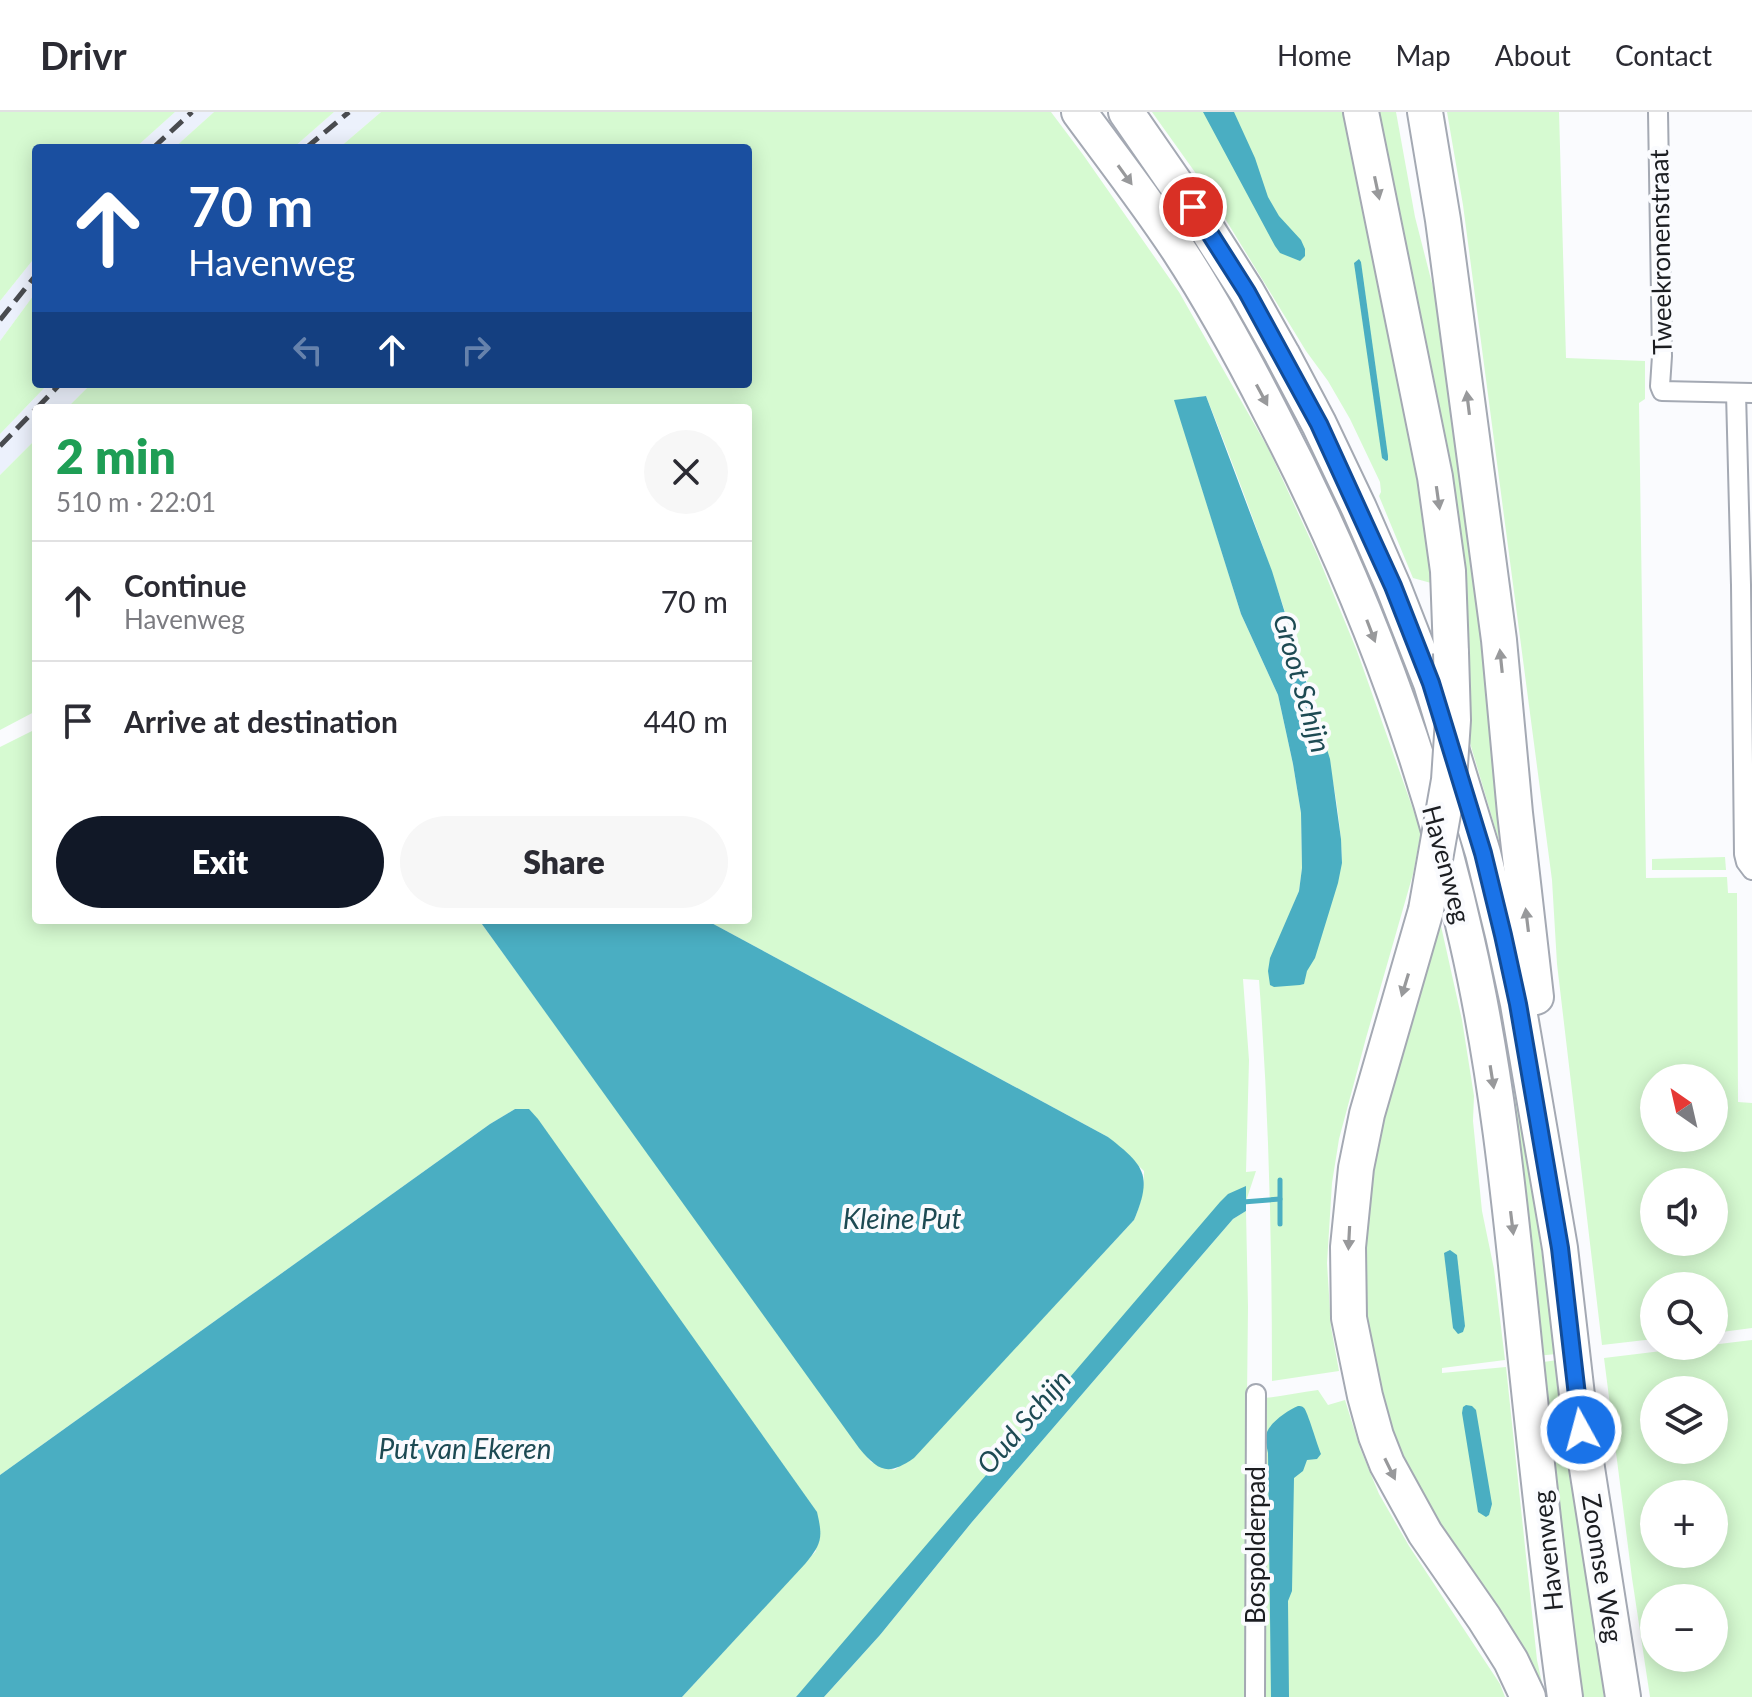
<!DOCTYPE html>
<meta charset="utf-8">
<style>
body{margin:0;font-family:Lato,sans-serif;background:#f7f7f7;color:#2b2b33;height:100vh;display:flex;flex-direction:column;font-size:30px;white-space:nowrap}
*{box-sizing:border-box;margin:0}
p{font-size:26px;color:#7c7c81}
.icon{flex:none;width:44px;height:44px;fill:none;stroke:currentColor;stroke-width:2;stroke-linecap:round;stroke-linejoin:round}
.map{position:relative;flex:1;overflow:hidden}
.side{position:absolute;left:32px;top:292px;width:720px;height:520px;display:flex;flex-direction:column;background:#fff;border-radius:8px;box-shadow:0 4px 20px #0003}
.side>*{flex:none}
.top-card{position:absolute;left:32px;top:32px;width:720px;height:244px;border-radius:8px;box-shadow:0 4px 20px #0003;background:#1a4fa0;color:#fff;overflow:hidden}
.needle{width:52px;rotate:326deg}
.fabs{position:absolute;left:1640px;top:952px;display:grid;gap:16px}
.fabs a{display:grid;place-items:center;width:88px;height:88px;border-radius:50%;background:#fff;box-shadow:0 4px 20px #0003;font-size:40px}
.pin{position:absolute;display:grid;place-items:center;width:68px;height:68px;color:#fff;margin:-34px;border:4px solid #fff;border-radius:50%;box-shadow:0 2px 8px #0007}
.me{position:absolute;width:88px;margin:-44px;rotate:353deg;stroke-linejoin:round;filter:drop-shadow(0 0 6px #0008)}
.turn{display:flex;align-items:center;gap:28px;height:168px;padding:0 24px;font-size:36px}
.turn .icon{width:104px;height:104px;stroke-width:2.5}
.turn b{display:block;font-size:56px;line-height:68px}
.lanes{display:flex;align-items:center;height:76px;padding:0 24px;background:#0003;justify-content:center;gap:40px;direction:ltr}
.lanes .off{opacity:.35}
.round{display:grid;place-items:center;flex:none;width:84px;height:84px;border-radius:42px;background:#f7f7f7}
.overview{display:flex;align-items:center;justify-content:space-between;height:136px;padding:0 24px}
h1{font-size:48px;font-weight:800;line-height:60px;color:#1e9e55}
.primary-button{display:flex;gap:16px;margin-top:auto;padding:16px 24px}
.primary-button a{flex:1;height:92px;border-radius:48px;background:#111827;color:#fff;font-size:32px;font-weight:800;line-height:92px;text-align:center}
.primary-button a+a{background:#f7f7f7;color:#2b2b33}
ul{padding:0;list-style:none}
li{display:flex;align-items:center;gap:24px;height:120px;padding:0 24px;border-top:2px solid #e1e1e2}
li div{flex:1}
li b{display:block;font-size:30px}
li em{font-style:normal}
header{display:flex;align-items:center;gap:48px;box-sizing:border-box;height:112px;padding:0 40px;background:#fff;border-bottom:2px solid #e1e1e2}
header strong{font-size:38px}
nav{display:flex;gap:44px;margin-inline-start:auto;font-size:28px}
.map>svg:first-child{display:block}
.built{fill:#ecf1fc}
.green{fill:#d6fad1;fill-rule:evenodd}
.water{fill:#4aaec2}
.lines{fill:none;stroke-linecap:round;stroke-linejoin:round}
.stream{stroke:#4aaec2;stroke-width:5}
.minor-casing{stroke:#a4a9b3;stroke-width:22}
.motorway-casing{stroke:#a4a9b3;stroke-width:38}
.minor{stroke:#fff;stroke-width:18}
.motorway{stroke:#fff;stroke-width:34}
.rail{stroke:#494b4f;stroke-width:5;stroke-dasharray:16 8;stroke-linecap:butt}
.motorway-bridge-casing{stroke:#a4a9b3;stroke-width:38;stroke-linecap:butt}
.motorway-bridge{stroke:#fff;stroke-width:34}
.oneway{fill:#98999b}
.route-casing{stroke:#114b97;stroke-width:20}
.route{stroke:#1a73e8;stroke-width:14}
.labels{text-anchor:middle;dominant-baseline:central;stroke-width:8;stroke-linejoin:round;paint-order:stroke}
.street-label{font-size:26px;fill:#1b1d21;stroke:#fafbfe}
.water-label{font-size:28px;font-style:italic;fill:#1d4a53;stroke:#fafbfe}
</style>
<header>
<strong>Drivr</strong>
<nav><a>Home</a><a>Map</a><a>About</a><a>Contact</a></nav>
</header>
<div class="map">
<svg width="1752" height="1585" viewBox="0 0 1752 1585">
<rect width="100%" height="100%" fill="#fafbfe"/>
<g class="built">
<path d="M175,0h39l-40,36h-39z"/>
<path d="M334,0h47l-42,36h-46z"/>
<path d="M36,144v36l-36,49v-40z"/>
<path d="M48,272h43l-24,24h-31v31l-36,36v-41z"/>
</g>
<g class="green">
<path d="M0,0h175l-40,36h-99v108l-36,45z"/>
<path d="M214,0h120l-41,36h-119z"/>
<path d="M381,0h670l33,44 95,136 89,156 49,106 40,97 64,181 -8,42 -47,164 -27,101 -7,44 -5,80 4,64 8,44 -67,10c0,-134 -3,-268 -13,-401l-16,-1 6,81 -3,112 10,-1 -10,30 -450,496h-114l134,-146 -301,-442 -25,15 -490,351v-728l36,-18v191h443l392,542 23,8 20,-13 220,-237c7,-16 10,-31 10,-49l-36,-34 -402,-217h42v-512h-681l24,-24h657v-236h-409zM1206,284c33,82 63,164 89,247 23,74 45,142 47,220l-51,48 8,-20 3,-23 -1,-55 -8,-49 -15,-69 -37,-81 -66,-213z"/>
<path d="M1152,0h193l67,328 10,57 9,86 -18,-5 -34,-82 2,-4 -1,-10 -30,-63 -22,-38 -22,-30 -99,-162z"/>
<path d="M1372,0h24l19,105 41,160 51,491 -42,-142z"/>
<path d="M1447,0h112l7,246 79,3v38l-6,4 7,475 81,-1 1,16h9l1,209 14,1v225l-38,5v-47h-60v53l-52,6 -45,-381 -5,-84 -89,-675zM1654,966h60v60h-60zM1654,1070h60v60h-60z"/>
<path d="M36,180v92h12l-48,50v-93z"/>
<path d="M36,327v272l-36,19v-255z"/>
<path d="M1456,696l30,116 37,198 33,232 -19,2 -84,-522z"/>
<path d="M1725,745l1,13h-74v-11z"/>
<path d="M1437,796l25,112 12,76 -1,25 9,90 12,58 11,91 -63,8v5l64,-6 31,293 8,37h-11l-75,-131 -73,-136 -16,-66 -15,-131 35,-160z"/>
<path d="M1246,1099l2,96 -1,91c22,2 47,-5 71,-8l10,15 17,-5 15,48 19,46 30,52 91,138 5,13h-681l56,-62 92,-113 261,-303z"/>
<path d="M1752,1228v357h-102l-18,-119 -28,-220zM1654,1278h60v60h-60zM1654,1382h60v60h-60zM1654,1486h60v60h-60z"/>
<path d="M1557,1248l47,337h-28l-39,-334z"/>
</g>
<g class="water">
<path d="M1203,0h31l21,46 13,39 11,19 22,24 4,9v7l-5,5 -20,-8 -5,-7z"/>
<path d="M1359,147l2,3 27,194v4l-2,1 -4,-3 -28,-195z"/>
<path d="M1206,284l66,175 58,188 11,80 1,24 -4,20 -23,75 -8,13 -3,13 -4,1 -26,2 -4,-2 -2,-14 2,-13 29,-67 3,-23 -1,-55 -8,-49 -15,-69 -37,-81 -67,-214z"/>
<path d="M479,808h227l402,217c36,28 45,38 26,83l-220,238c-26,18 -35,14 -55,-10z"/>
<path d="M515,997h14l9,10 279,393c6,26 5,31 -12,52l-123,133h-682v-222l490,-351z"/>
<path d="M1246,1074v25l-13,8 -261,303 -92,113 -56,62h-28l424,-495 8,-8z"/>
<path d="M1450,1138l7,5 8,71 -2,6 -5,2 -5,-6 -9,-75z"/>
<path d="M1466,1293l6,1 4,4 1,6 15,88 -3,11 -3,2 -8,-5 -16,-99 1,-6z"/>
<path d="M1298,1294c2,0 4,0 6,2 3,2 14,39 17,46l-4,5 -10,1 -4,11 -9,7 -2,113 -4,10 1,96h-18l-3,-244c-1,-6 -4,-15 -1,-21 4,-10 21,-22 31,-26z"/>
</g>
<g class="lines">
<g class="stream">
<path d="M1243,1090l37,-3"/>
<path d="M1280,1112v-44"/>
</g>
<defs>
<g id="minor">
<path d="M1658,0l4,244 -2,30 2,5 90,2"/>
<path d="M1736,281l5,192 3,269 2,8 6,8"/>
<path d="M1255,1585l1,-303"/>
</g>
<g id="motorway">
<path d="M1079,0c33,45 68,90 99,137 34,52 64,107 92,162 88,168 156,346 197,530 31,135 44,274 58,411 12,115 24,230 40,345"/>
<path d="M1126,0l81,117 40,63 35,62 37,70 40,84 34,78 38,97 52,170 20,82 15,69 42,244 21,182 42,267"/>
<path d="M1361,0l74,365 13,94 3,82"/>
<path d="M1425,0l18,108 56,420 16,173 21,184"/>
<path d="M1426,798l-59,204 -11,54 -8,79 1,71 16,78 11,40 11,28 38,69 59,85 27,43 17,36"/>
</g>
</defs>
<use href="#minor" class="minor-casing"/>
<use href="#motorway" class="motorway-casing"/>
<use href="#minor" class="minor"/>
<use href="#motorway" class="motorway"/>
<g class="rail">
<path d="M153,36l39,-36"/>
<path d="M306,36l43,-36"/>
<path d="M0,208l36,-45"/>
<path d="M37,296l23,-24"/>
<path d="M0,334l36,-37"/>
</g>
<defs>
<path id="motorway-bridge" d="M1426,798l23,-130 4,-60 -2,-67"/>
</defs>
<use href="#motorway-bridge" class="motorway-bridge-casing"/>
<use href="#motorway-bridge" class="motorway-bridge"/>
</g>
<defs><path id="oneway-solid" d="M-6-.8H1V-3.2L6.5 0L1 3.2V.8H-6Z" transform="scale(2)"/></defs>
<g class="oneway">
<use href="#oneway-solid" transform="translate(1125 63) rotate(54)"/>
<use href="#oneway-solid" transform="translate(1377 76) rotate(78)"/>
<use href="#oneway-solid" transform="translate(1262 283) rotate(62)"/>
<use href="#oneway-solid" transform="translate(1468 291) rotate(-97)"/>
<use href="#oneway-solid" transform="translate(1438 386) rotate(82)"/>
<use href="#oneway-solid" transform="translate(1371 519) rotate(69)"/>
<use href="#oneway-solid" transform="translate(1501 549) rotate(-96)"/>
<use href="#oneway-solid" transform="translate(1527 808) rotate(-97)"/>
<use href="#oneway-solid" transform="translate(1405 873) rotate(107)"/>
<use href="#oneway-solid" transform="translate(1492 965) rotate(81)"/>
<use href="#oneway-solid" transform="translate(1512 1111) rotate(83)"/>
<use href="#oneway-solid" transform="translate(1349 1126) rotate(93)"/>
<use href="#oneway-solid" transform="translate(1390 1357) rotate(64)"/>
</g>
<g class="lines">
<defs>
<path id="route" d="M1193,95l54,85 72,132 74,162 38,97 52,170 20,82 15,69 42,244 21,182"/>
</defs>
<use href="#route" class="route-casing"/>
<use href="#route" class="route"/>
</g>
<g class="labels">
<g class="street-label">
<text transform="translate(1660 140) rotate(-91)">Tweekronenstraat</text>
<text transform="translate(1447 752) rotate(75)">Havenweg</text>
<text transform="translate(1255 1433) rotate(-90)">Bospolderpad</text>
<text transform="translate(1547 1439) rotate(-96)">Havenweg</text>
<text transform="translate(1603 1456) rotate(81)">Zoomse Weg</text>
</g>
<g class="water-label">
<text transform="translate(1303 571) rotate(74)">Groot Schijn</text>
<text x="902" y="1106">Kleine Put</text>
<text transform="translate(1023 1309) rotate(-49)">Oud Schijn</text>
<text x="465" y="1336">Put van Ekeren</text>
</g>
</g>
</svg>
<div class="fabs">
<a><svg class="needle" viewBox="-14 -14 28 28"><path d="M0-13l5 13h-10z" fill="#e53935"/><path d="M0 13l5-13h-10z" fill="#7c7c81"/></svg></a>
<a><svg class="icon" aria-label="sound" viewBox="0 0 24 24"><path d="M4 9h4l5-4v14l-5-4H4zM17 9q2 3 0 6"/></svg></a>
<a><svg class="icon" aria-label="search" viewBox="0 0 24 24"><circle cx="10" cy="10" r="6"/><path d="M15 15l6 6"/></svg></a>
<a><svg class="icon" aria-label="layers" viewBox="0 0 24 24"><path d="M12 4l9 5-9 5-9-5zM3 14l9 5 9-5"/></svg></a>
<a>+</a>
<a>−</a>
</div>
<div class="pin" style="left:1193px;top:95px;background:#d93025"><svg class="icon" aria-label="arrive" viewBox="0 0 24 24"><path d="M6 21V4h12l-3 4 3 4H6"/></svg></div>
<svg class="me" style="left:1581px;top:1318px" viewBox="-20 -20 40 40"><circle r="17" fill="#1a73e8" stroke="#fff" stroke-width="3"/><path d="M0-11L8 9 0 5-8 9z" fill="#fff"/></svg>
<div class="top-card">
<div class="turn"><svg class="icon" aria-label="ahead" viewBox="0 0 24 24"><path d="M12 20V5M6 11l6-6 6 6"/></svg><div><b>70 m</b>Havenweg</div></div>
<div class="lanes"><svg class="icon off" aria-label="left" viewBox="0 0 24 24"><path d="M17 20v-9H6M10 6l-5 5 5 5"/></svg><svg class="icon" aria-label="ahead" viewBox="0 0 24 24"><path d="M12 20V5M6 11l6-6 6 6"/></svg><svg class="icon off" aria-label="right" viewBox="0 0 24 24"><path d="M7 20v-9h11M14 6l5 5-5 5"/></svg></div>
</div>
<section class="side">
<div class="overview"><div><h1>2 min</h1><p>510 m · 22:01</p></div><a class="round"><svg class="icon" aria-label="close" viewBox="0 0 24 24"><path d="M6 6l12 12M18 6L6 18"/></svg></a></div>
<ul>
<li><svg class="icon" aria-label="ahead" viewBox="0 0 24 24"><path d="M12 20V5M6 11l6-6 6 6"/></svg><div><b>Continue</b><p>Havenweg</p></div><em>70 m</em></li>
<li><svg class="icon" aria-label="arrive" viewBox="0 0 24 24"><path d="M6 21V4h12l-3 4 3 4H6"/></svg><div><b>Arrive at destination</b></div><em>440 m</em></li>
</ul>
<div class="primary-button"><a>Exit</a><a>Share</a></div>
</section>
</div>
